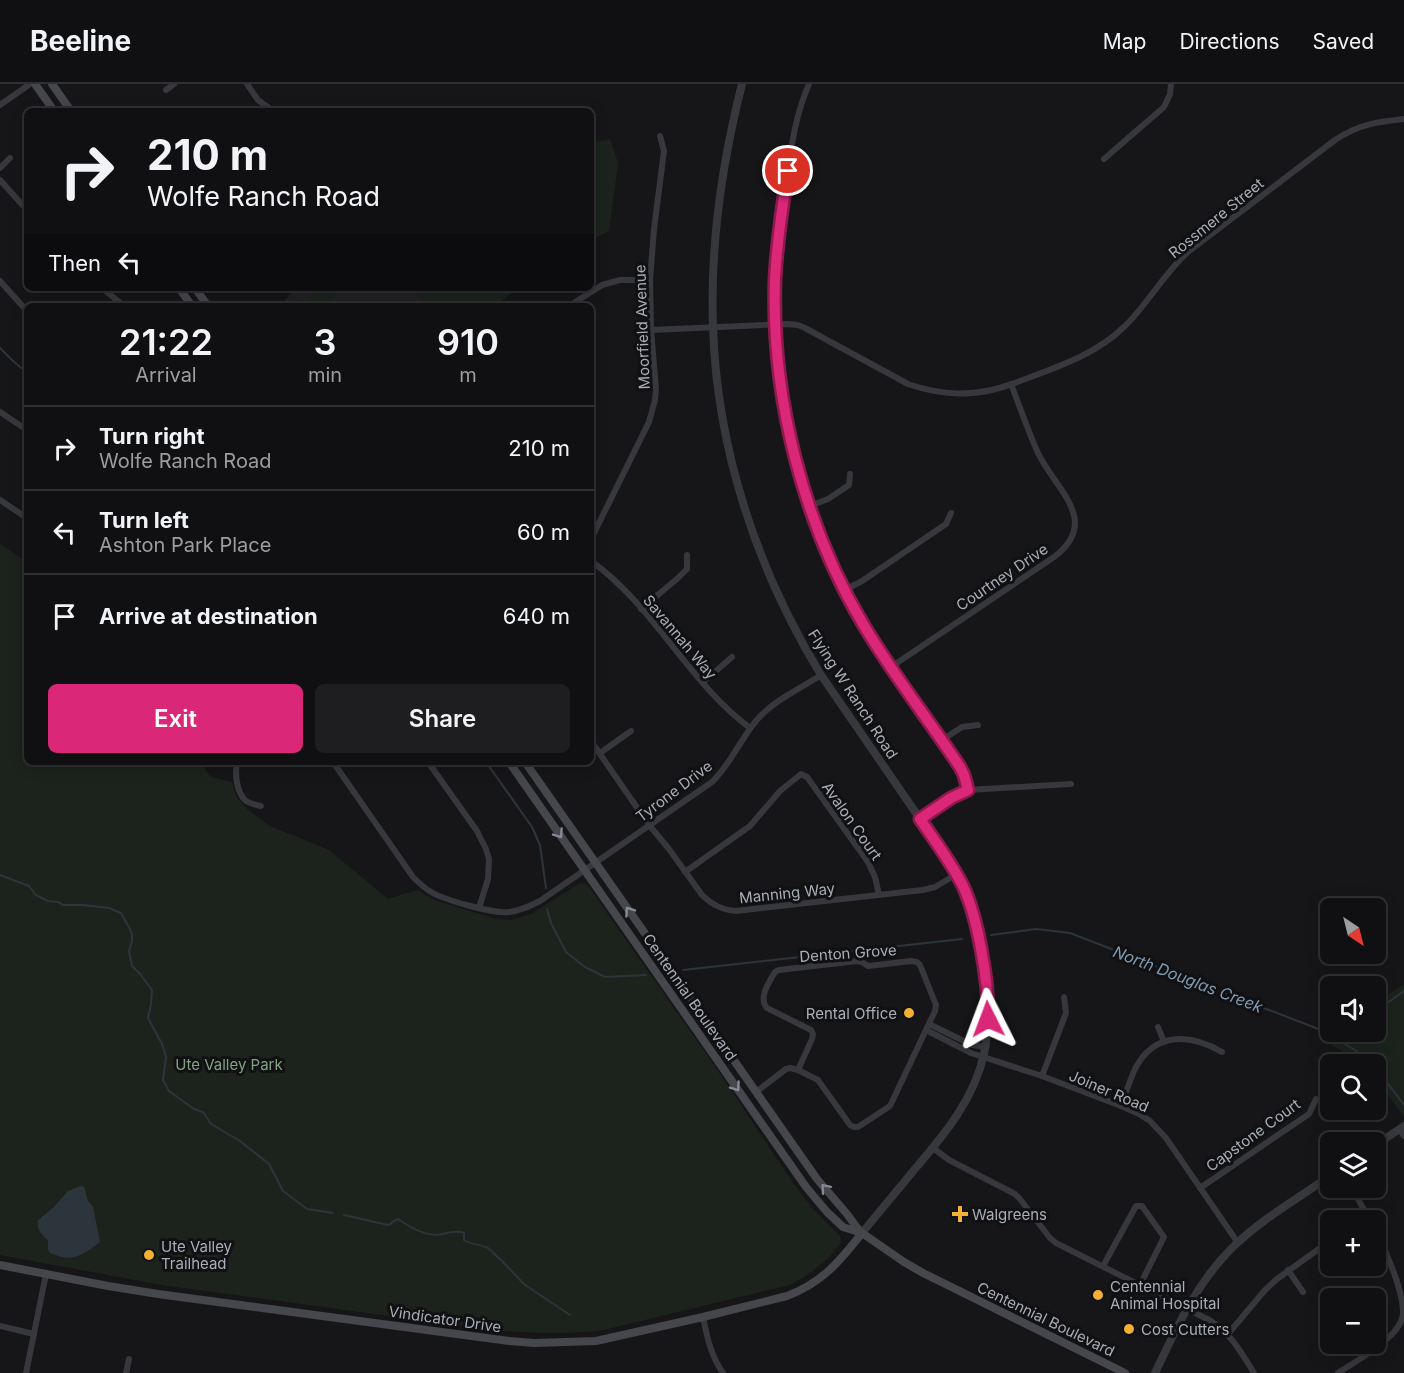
<!DOCTYPE html>
<meta charset="utf-8">
<style>
body{margin:0;font-family:Inter,sans-serif;background:#1e1e20;color:#f1f3f6;height:100vh;display:flex;flex-direction:column;font-size:22px;white-space:nowrap}
*{box-sizing:border-box;margin:0}
p{font-size:20px;color:#9c9d9f}
.icon{flex:none;width:33px;height:33px;fill:none;stroke:currentColor;stroke-width:2;stroke-linecap:round;stroke-linejoin:round}
.map{position:relative;flex:1;overflow:hidden}
.panel{position:absolute;left:24px;top:219px;width:570px;height:462px;display:flex;flex-direction:column;background:#101012;border-radius:9px;box-shadow:0 3px 15px #0003,0 0 0 2px #303032}
.panel>*{flex:none}
.banner{position:absolute;left:24px;top:24px;width:570px;height:183px;border-radius:9px;box-shadow:0 3px 15px #0003,0 0 0 2px #303032;background:#101012;color:#f1f3f6;overflow:hidden}
.needle{width:39px;rotate:145deg}
.buttons{position:absolute;left:1320px;top:814px;display:grid;gap:12px}
.buttons a{display:grid;place-items:center;width:66px;height:66px;border-radius:9px;background:#101012;box-shadow:0 3px 15px #0003,0 0 0 2px #303032;font-size:30px}
.pin{position:absolute;display:grid;place-items:center;width:51px;height:51px;color:#fff;margin:-26px;border:3px solid #fff;border-radius:50%;box-shadow:0 2px 6px #0007}
.me{position:absolute;width:66px;margin:-33px;rotate:357deg;stroke-linejoin:round;filter:drop-shadow(0 0 4px #0008)}
.turn{display:flex;align-items:center;gap:21px;height:126px;padding:0 24px;font-size:27px}
.turn .icon{width:78px;height:78px;stroke-width:2.5}
.turn b{display:block;font-size:42px;line-height:51px}
.then{display:flex;align-items:center;height:57px;padding:0 24px;background:#0003;gap:12px;font-size:22px}
.eta{display:flex;justify-content:space-evenly;align-items:center;height:102px;text-align:center}
.eta b{font-size:36px;font-weight:600;line-height:42px}
.cta{display:flex;gap:12px;margin-top:auto;padding:12px 24px}
.cta a{flex:1;height:69px;border-radius:9px;background:#db2777;color:#fff;font-size:24px;font-weight:600;line-height:69px;text-align:center}
.cta a+a{background:#1e1e20;color:#f1f3f6}
ul{padding:0;list-style:none}
li{display:flex;align-items:center;gap:18px;height:84px;padding:0 24px;border-top:2px solid #303032}
li div{flex:1}
li b{display:block;font-size:22px}
li em{font-style:normal}
header{display:flex;align-items:center;gap:36px;box-sizing:border-box;height:84px;padding:0 30px;background:#101012;border-bottom:2px solid #303032}
header strong{font-size:28px}
nav{display:flex;gap:33px;margin-inline-start:auto;font-size:21px}
.map>svg:first-child{display:block}
.built{fill:#222225}
.green{fill:#1c231d}
.water{fill:#2c353c}
.lines{fill:none;stroke-linecap:round;stroke-linejoin:round}
.stream{stroke:#2c353c;stroke-width:2}
.minor{stroke:#37383d;stroke-width:6}
.tertiary{stroke:#37383d;stroke-width:8}
.secondary{stroke:#45474d;stroke-width:8}
.oneway{stroke:#858993}
.route-casing{stroke:#8e194d;stroke-width:15}
.route{stroke:#db2777;stroke-width:10}
.poi-dot{fill:#f2b134;stroke:#111113;stroke-width:2}
.labels{text-anchor:middle;dominant-baseline:central;stroke-width:6;stroke-linejoin:round;paint-order:stroke}
.street-label{font-size:15px;fill:#a8adb8;stroke:#111113}
.poi-label{font-size:15px;fill:#a8adb8;stroke:#111113;text-anchor:start}
.park-label{font-size:15px;fill:#7fa381;stroke:#111113}
.water-label{font-size:16px;font-style:italic;fill:#7f9bb3;stroke:#111113}
</style>
<header>
<strong>Beeline</strong>
<nav><a>Map</a><a>Directions</a><a>Saved</a></nav>
</header>
<div class="map">
<svg width="1404" height="1289" viewBox="0 0 1404 1289">
<rect width="100%" height="100%" fill="#161618"/>
<path class="built" d="M296,204h117l13,18h-146z"/>
<g class="green">
<path d="M610,55l8,24 -9,68 -18,9v-97z"/>
<path d="M317,204h22l-7,11 2,1 -4,6h-26z"/>
<path d="M413,204h106l-25,18h-68z"/>
<path d="M0,460l27,18v200h173l11,15 21,5 4,14 11,13 23,17 59,24 59,49 29,-9 17,10 59,18 18,2 20,-6 49,-31 5,1 4,3 134,191 66,99 23,31 28,28 1,7c-14,19 -31,32 -52,42l-185,45c-38,5 -74,3 -112,0l-330,-45 -162,-30z"/>
<path d="M1404,900v133l-28,-38v-14h-14l-10,-8 -22,-13 -5,-7 8,-5h43v-29z"/>
</g>
<path class="water" d="M80,1102l4,1 4,14 5,6 7,35c-20,14 -26,21 -50,11l-2,-4v-8c-6,-7 -12,-11 -10,-21l15,-12 15,-17z"/>
<g class="lines">
<g class="stream">
<path d="M0,264l12,12 15,13"/>
<path d="M486,678l46,65 8,18 6,43"/>
<path d="M0,791l29,11 7,9 12,6 10,1 5,3h20l26,3 12,5 9,16 2,6v6l-3,10 3,15 8,8 12,16 -1,14 -3,14 14,26 4,13 -3,23 6,11 25,18 9,3 8,12 29,17 29,23 14,27 24,18 26,4"/>
<path d="M547,825l4,14 15,29 19,15 20,10 41,-2"/>
<path d="M991,851l45,-6 34,4 251,97 34,20 18,15"/>
<path d="M683,886l279,-31"/>
<path d="M1376,927l28,-20"/>
<path d="M1376,984l28,37"/>
<path d="M344,1131l44,10 3,-1 1,-2 6,-3c11,8 23,15 37,16 10,0 18,-6 29,-2v7c8,5 16,4 24,8 6,4 8,9 14,13l23,24 45,30"/>
</g>
<g class="minor">
<path d="M247,0l11,16 15,11"/>
<path d="M809,0c-16,36 -19,76 -26,115 -24,141 6,302 80,425 30,49 65,95 97,143l4,8 4,15"/>
<path d="M166,6l8,-6"/>
<path d="M0,21l30,-21"/>
<path d="M1104,75l60,-52 6,-13 1,-10"/>
<path d="M0,84l10,-10"/>
<path d="M0,96l27,30"/>
<path d="M0,197l27,30"/>
<path d="M102,204l22,18"/>
<path d="M569,222l33,-21 18,-5h30"/>
<path d="M651,246l136,-6 11,1 7,3 103,56c20,7 41,11 63,9 20,-1 39,-8 57,-15 35,-13 69,-25 96,-51 24,-23 40,-54 65,-76l146,-111c24,-16 42,-18 69,-21"/>
<path d="M0,328l27,18"/>
<path d="M0,416l27,18"/>
<path d="M810,422l18,-7 21,-14 1,-11"/>
<path d="M591,455l58,-117 6,-22 1,-11 -5,-59 -1,-50 4,-51 10,-78 -4,-15"/>
<path d="M591,477c63,45 97,121 159,167"/>
<path d="M845,506l17,-9 84,-57 5,-11"/>
<path d="M641,525l37,-31 9,-9v-14"/>
<path d="M891,583l163,-110c48,-36 1,-68 -16,-104 -10,-22 -18,-46 -27,-69"/>
<path d="M703,598l29,-25"/>
<path d="M942,656l20,-13 16,-2"/>
<path d="M591,657l58,84 20,24 33,46c10,10 20,15 34,16l187,-21 12,-3 22,-13"/>
<path d="M600,669l31,-22"/>
<path d="M237,678c-2,12 -1,30 9,39 5,3 10,4 15,5"/>
<path d="M333,678l80,115c6,6 11,11 18,15 14,8 62,22 78,20 11,-1 21,-6 31,-11l172,-119c18,-17 28,-42 44,-61 16,-20 44,-32 65,-46"/>
<path d="M428,678l49,69 9,18 3,10 -1,20 -9,29"/>
<path d="M920,735l31,-21 17,-8 103,-6"/>
<path d="M685,788l65,-46 30,-35 21,-17 6,3 61,85 7,15 4,18"/>
<path d="M929,940l43,21 14,2"/>
<path d="M1158,943l6,15"/>
<path d="M926,946l45,23 71,23 79,30 18,8 11,7 16,17 72,105"/>
<path d="M1042,992l24,-63 -2,-16"/>
<path d="M756,1008l30,-23 4,-1 8,2 20,10 32,45 4,2h4l32,-21 45,-95 1,-6 -16,-40 -3,-3 -6,-1 -43,5 -6,-4 -5,-1 -78,9 -4,2c-6,10 -17,26 -8,36l44,22 2,4 -1,5 -14,31"/>
<path d="M1121,1022c5,-13 9,-27 15,-39 20,-36 55,-33 86,-15"/>
<path d="M1399,1045l5,7"/>
<path d="M933,1064l16,12 66,34 5,5 30,39 6,5 155,78c21,14 30,31 43,52"/>
<path d="M1200,1104l109,-74 7,-15"/>
<path d="M1352,1104l18,33"/>
<path d="M1359,1137l8,-6"/>
<path d="M1103,1182l33,-60h6l22,31 -24,48"/>
<path d="M1288,1186l15,22"/>
<path d="M703,1233c4,20 8,39 20,56"/>
<path d="M0,1242l34,8"/>
<path d="M1228,1250l37,-44 12,-11 53,-38"/>
<path d="M26,1289l20,-99"/>
<path d="M126,1289l3,-14"/>
<path d="M1338,1289c15,-10 37,-22 50,-35 7,-6 13,-14 15,-23 1,-23 -17,-64 -27,-84"/>
</g>
<g class="tertiary">
<path d="M742,0c-20,79 -32,161 -29,243 4,123 44,243 108,348l128,186c20,34 26,60 33,99 6,31 9,62 2,94 -10,46 -41,82 -70,116 -17,21 -35,42 -52,63"/>
<path d="M1376,1061l28,-19"/>
<path d="M1155,1289c21,-44 41,-89 76,-124 29,-29 66,-50 99,-73"/>
</g>
<g class="secondary">
<path d="M35,0l19,27"/>
<path d="M52,0l19,27"/>
<path d="M179,204l13,18"/>
<path d="M195,204l13,18"/>
<path d="M509,678l297,425 21,25 16,15 19,6 42,29 19,11 202,100"/>
<path d="M525,678l292,417 30,35 14,19"/>
<path d="M0,1181l108,21 50,8 351,47 25,2 62,-2 107,-24 84,-21c35,-13 53,-35 75,-63"/>
</g>
</g>
<defs><path id="oneway-chevron" d="M-2-3.5L2.5 0L-2 3.5" fill="none" stroke-width="1.6" stroke-linecap="round" stroke-linejoin="round" transform="scale(1.5)"/></defs>
<g class="oneway">
<use href="#oneway-chevron" transform="translate(559 750) rotate(55)"/>
<use href="#oneway-chevron" transform="translate(629 827) rotate(-125)"/>
<use href="#oneway-chevron" transform="translate(736 1003) rotate(55)"/>
<use href="#oneway-chevron" transform="translate(825 1104) rotate(-131)"/>
</g>
<g class="lines">
<defs>
<path id="route" d="M788,87c-6,36 -11,72 -13,108 -4,117 28,244 88,345 29,49 65,95 97,143l4,8 4,15 -17,8 -31,21c15,22 31,43 43,67 15,32 26,97 25,133"/>
</defs>
<use href="#route" class="route-casing"/>
<use href="#route" class="route"/>
</g>
<g class="poi-dot">
<circle cx="909" cy="929" r="6"/>
<path d="M957 1121h6v6h6v6h-6v6h-6v-6h-6v-6h6z"/>
<circle cx="149" cy="1171" r="6"/>
<circle cx="1098" cy="1211" r="6"/>
<circle cx="1129" cy="1245" r="6"/>
</g>
<g class="labels">
<g class="street-label">
<text transform="translate(1216 134) rotate(-39)">Rossmere Street</text>
<text transform="translate(642 243) rotate(-92)">Moorfield Avenue</text>
<text transform="translate(1002 493) rotate(-34)">Courtney Drive</text>
<text transform="translate(680 553) rotate(50)">Savannah Way</text>
<text transform="translate(853 610) rotate(57)">Flying W Ranch Road</text>
<text transform="translate(674 707) rotate(-37)">Tyrone Drive</text>
<text transform="translate(852 737) rotate(55)">Avalon Court</text>
<text transform="translate(787 809) rotate(-6)">Manning Way</text>
<text transform="translate(848 869) rotate(-4)">Denton Grove</text>
<text transform="translate(690 913) rotate(55)">Centennial Boulevard</text>
<text transform="translate(1109 1007) rotate(23)">Joiner Road</text>
<text transform="translate(1253 1051) rotate(-36)">Capstone Court</text>
<text transform="translate(445 1235) rotate(8)">Vindicator Drive</text>
<text transform="translate(1046 1235) rotate(26)">Centennial Boulevard</text>
</g>
<g class="poi-label">
<text x="897" y="929" text-anchor="end">Rental Office</text>
<text x="972" y="1130">Walgreens</text>
<text x="161" y="1162">Ute Valley<tspan x="161" dy="17">Trailhead</tspan></text>
<text x="1110" y="1202">Centennial<tspan x="1110" dy="17">Animal Hospital</tspan></text>
<text x="1141" y="1245">Cost Cutters</text>
</g>
<g class="park-label">
<text x="229" y="980">Ute Valley Park</text>
</g>
<g class="water-label">
<text transform="translate(1188 895) rotate(21)">North Douglas Creek</text>
</g>
</g>
</svg>
<div class="buttons">
<a><svg class="needle" viewBox="-14 -14 28 28"><path d="M0-13l5 13h-10z" fill="#e53935"/><path d="M0 13l5-13h-10z" fill="#9c9d9f"/></svg></a>
<a><svg class="icon" aria-label="sound" viewBox="0 0 24 24"><path d="M4 9h4l5-4v14l-5-4H4zM17 9q2 3 0 6"/></svg></a>
<a><svg class="icon" aria-label="search" viewBox="0 0 24 24"><circle cx="10" cy="10" r="6"/><path d="M15 15l6 6"/></svg></a>
<a><svg class="icon" aria-label="layers" viewBox="0 0 24 24"><path d="M12 4l9 5-9 5-9-5zM3 14l9 5 9-5"/></svg></a>
<a>+</a>
<a>−</a>
</div>
<div class="pin" style="left:788px;top:87px;background:#d93025"><svg class="icon" aria-label="arrive" viewBox="0 0 24 24"><path d="M6 21V4h12l-3 4 3 4H6"/></svg></div>
<svg class="me" style="left:988px;top:935px" viewBox="-20 -20 40 40"><path d="M0-17L14 15 0 8-14 15z" fill="#db2777" stroke="#fff" stroke-width="4"/></svg>
<div class="banner">
<div class="turn"><svg class="icon" aria-label="right" viewBox="0 0 24 24"><path d="M7 20v-9h11M14 6l5 5-5 5"/></svg><div><b>210 m</b>Wolfe Ranch Road</div></div>
<div class="then">Then<svg class="icon" aria-label="left" viewBox="0 0 24 24"><path d="M17 20v-9H6M10 6l-5 5 5 5"/></svg></div>
</div>
<section class="panel">
<div class="eta">
<div><b>21:22</b><p>Arrival</p></div>
<div><b>3</b><p>min</p></div>
<div><b>910</b><p>m</p></div>
</div>
<ul>
<li><svg class="icon" aria-label="right" viewBox="0 0 24 24"><path d="M7 20v-9h11M14 6l5 5-5 5"/></svg><div><b>Turn right</b><p>Wolfe Ranch Road</p></div><em>210 m</em></li>
<li><svg class="icon" aria-label="left" viewBox="0 0 24 24"><path d="M17 20v-9H6M10 6l-5 5 5 5"/></svg><div><b>Turn left</b><p>Ashton Park Place</p></div><em>60 m</em></li>
<li><svg class="icon" aria-label="arrive" viewBox="0 0 24 24"><path d="M6 21V4h12l-3 4 3 4H6"/></svg><div><b>Arrive at destination</b></div><em>640 m</em></li>
</ul>
<div class="cta"><a>Exit</a><a>Share</a></div>
</section>
</div>
